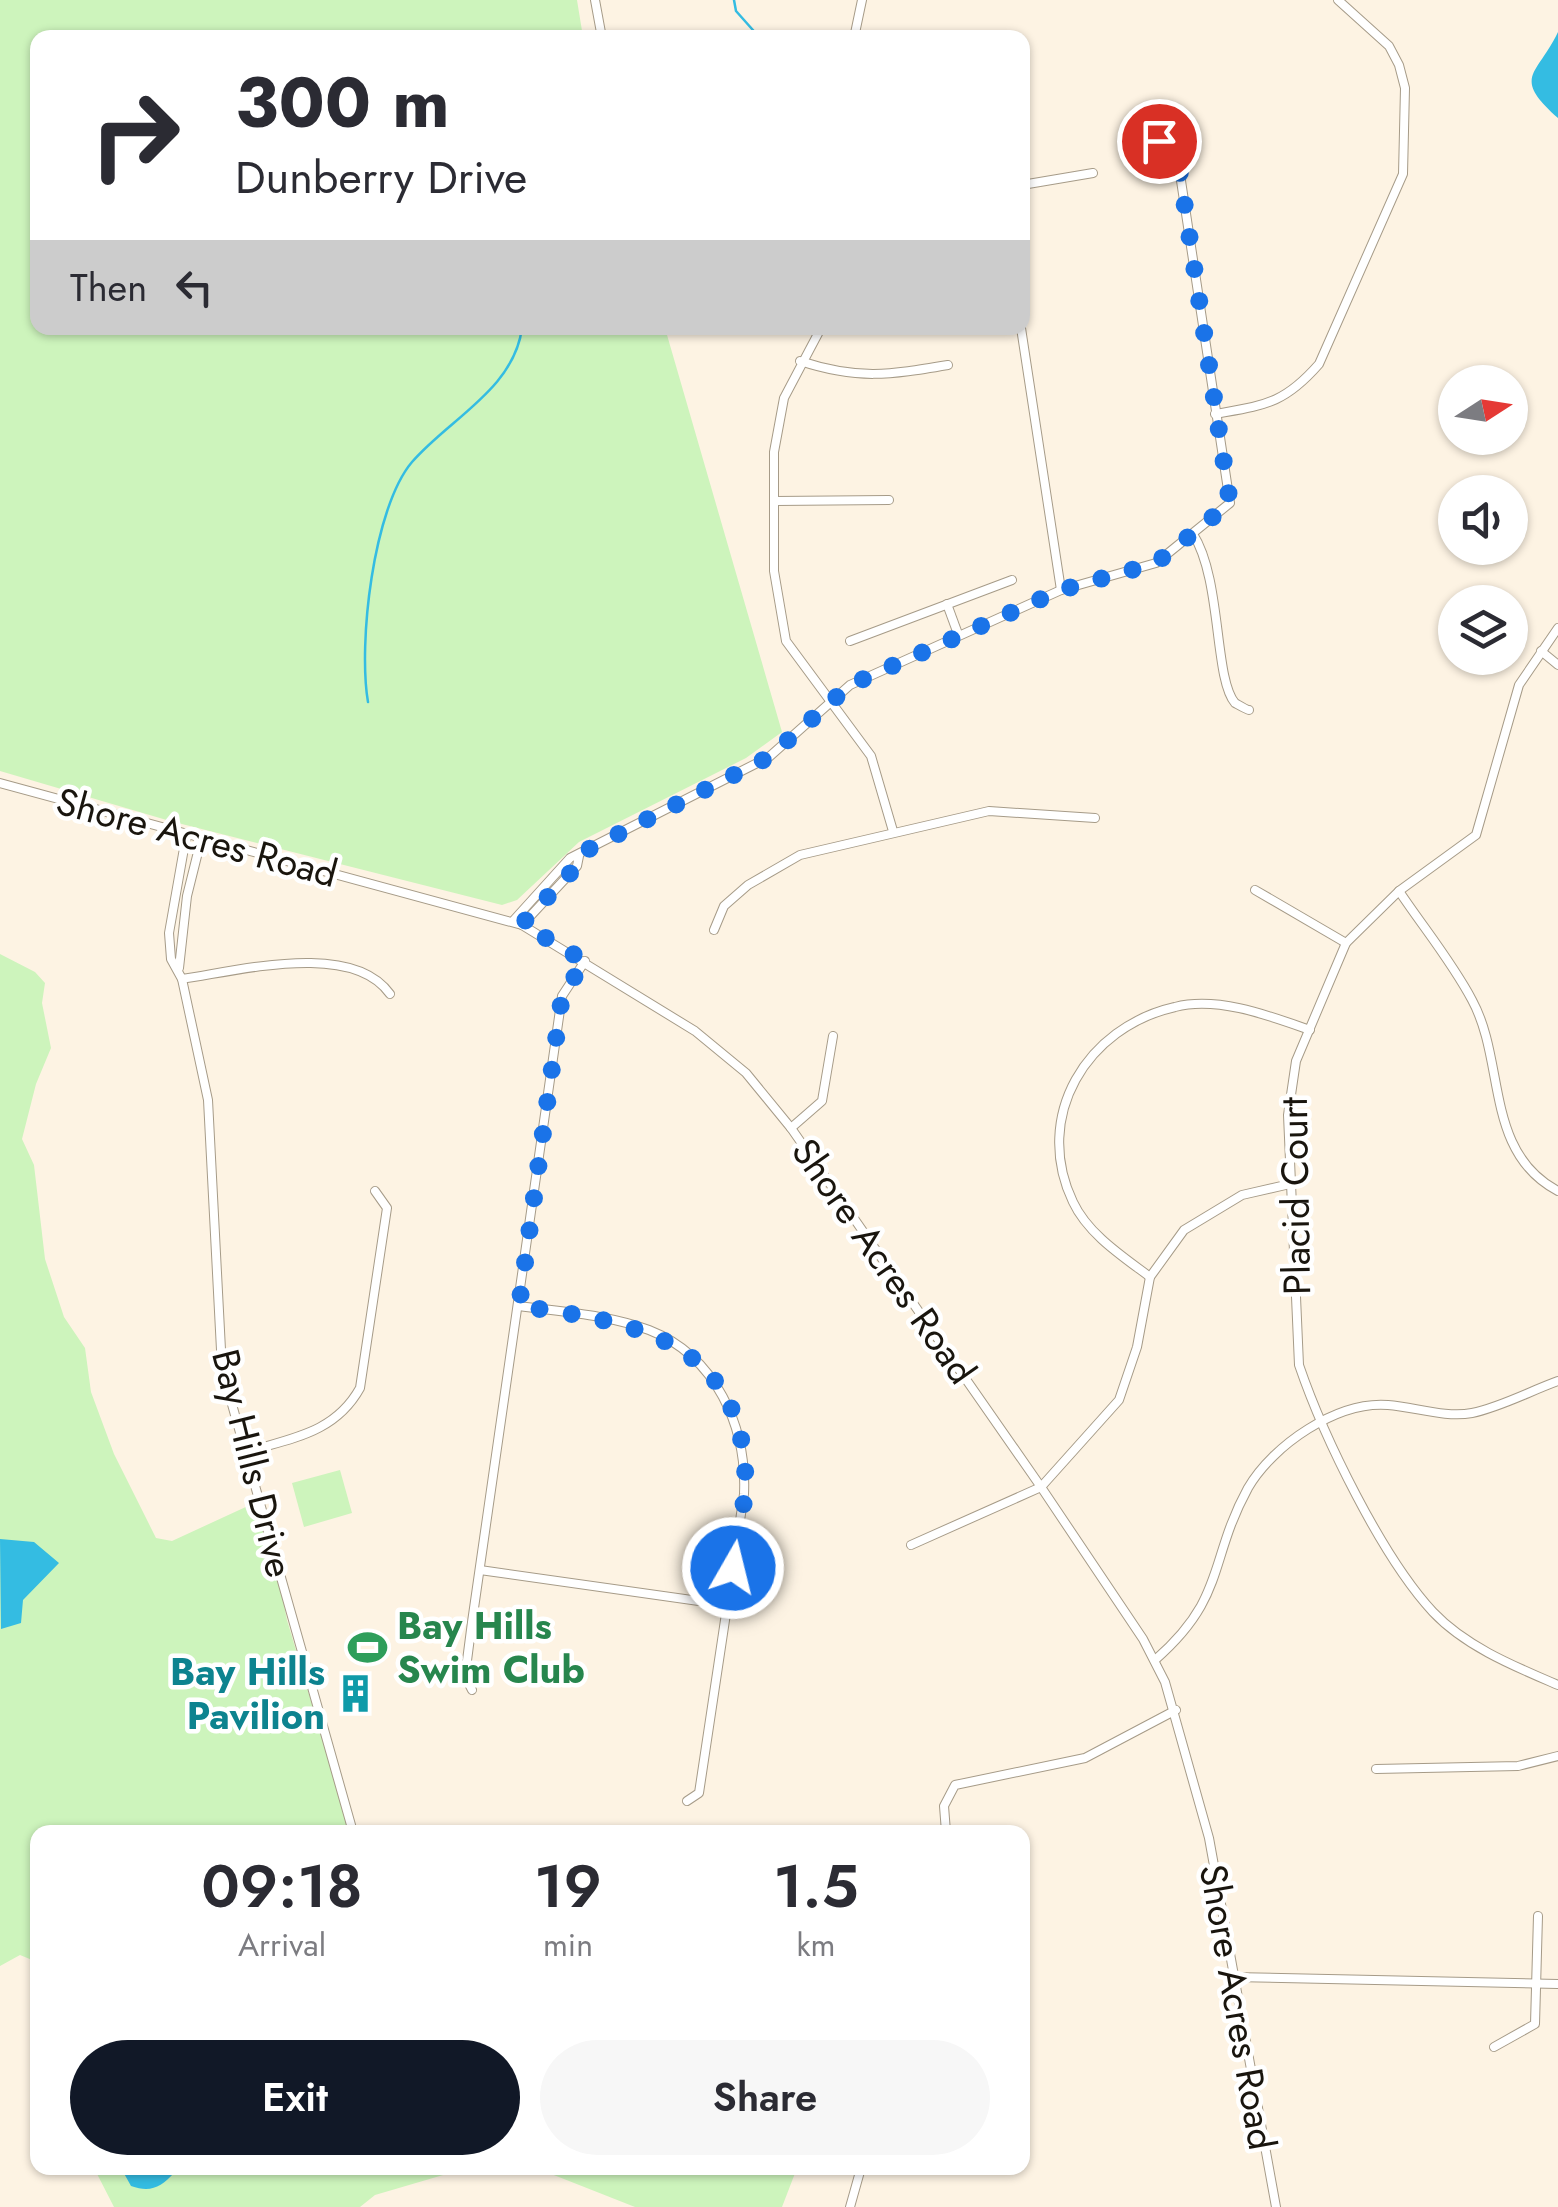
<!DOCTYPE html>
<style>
body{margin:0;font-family:Jost,sans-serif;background:#f7f7f7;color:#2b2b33;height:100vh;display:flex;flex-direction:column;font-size:38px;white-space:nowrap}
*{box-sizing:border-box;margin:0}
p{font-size:32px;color:#7c7c81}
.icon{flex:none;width:55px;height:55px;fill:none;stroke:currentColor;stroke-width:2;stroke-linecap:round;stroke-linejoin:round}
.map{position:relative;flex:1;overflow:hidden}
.details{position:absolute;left:30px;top:1825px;width:1000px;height:350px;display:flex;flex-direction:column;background:#fff;border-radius:20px;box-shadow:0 2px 8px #0004}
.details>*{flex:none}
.hud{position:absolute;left:30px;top:30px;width:1000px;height:305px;border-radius:20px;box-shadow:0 2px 8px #0004;background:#fff;color:#2b2b33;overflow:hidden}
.needle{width:65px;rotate:78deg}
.tools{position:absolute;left:1438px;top:365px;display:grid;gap:20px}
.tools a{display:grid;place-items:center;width:90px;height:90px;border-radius:50%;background:#fff;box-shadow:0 2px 8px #0004;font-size:50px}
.pin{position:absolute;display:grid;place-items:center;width:85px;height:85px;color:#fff;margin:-42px;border:5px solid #fff;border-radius:50%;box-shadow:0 2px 10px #0007}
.me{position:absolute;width:110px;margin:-55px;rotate:8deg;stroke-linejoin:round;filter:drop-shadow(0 0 8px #0008)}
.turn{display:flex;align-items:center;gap:35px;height:210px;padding:0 40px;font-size:45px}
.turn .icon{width:130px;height:130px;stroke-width:2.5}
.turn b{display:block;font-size:70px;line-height:85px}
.then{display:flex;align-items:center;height:95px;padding:0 40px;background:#0003;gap:20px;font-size:38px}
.eta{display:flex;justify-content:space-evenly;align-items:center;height:170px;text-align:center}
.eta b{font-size:60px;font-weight:600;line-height:70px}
.button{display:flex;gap:20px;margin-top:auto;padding:20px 40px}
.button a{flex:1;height:115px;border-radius:60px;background:#111827;color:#fff;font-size:40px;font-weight:600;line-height:115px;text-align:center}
.button a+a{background:#f7f7f7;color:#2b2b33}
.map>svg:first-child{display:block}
.green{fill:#cdf4bc}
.water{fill:#34bce2}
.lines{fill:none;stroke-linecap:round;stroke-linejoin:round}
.stream{stroke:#34bce2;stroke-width:2.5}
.minor-casing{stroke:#a69b88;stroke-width:10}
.minor{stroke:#fff;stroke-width:8}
.route{stroke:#1a73e8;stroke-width:18;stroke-dasharray:0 32.4}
.labels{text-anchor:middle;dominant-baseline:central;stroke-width:9;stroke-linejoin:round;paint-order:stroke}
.street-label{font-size:38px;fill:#19150e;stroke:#fff}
.leisure-label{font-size:38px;font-weight:bold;fill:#27864d;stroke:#fff;text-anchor:start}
.culture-label{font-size:38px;font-weight:bold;fill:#0d838f;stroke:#fff;text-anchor:end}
</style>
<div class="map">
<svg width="1558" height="2207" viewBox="0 0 1558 2207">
<rect width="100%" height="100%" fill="#fdf3e3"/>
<g class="green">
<path d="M0,0h577l6,37 -545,1v290h627l117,404 -36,26 -167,84 -62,58 -15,5 -332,-84 -170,-50z"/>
<path d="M0,954l35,18 10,11 -3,20 9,45 -15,36 -14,55 12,26 11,94 19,58 21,31 6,44 23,62 42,84 16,3 91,-42 24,121 63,212h-312l-1,130 -17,-7 -20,11z"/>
<path d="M340,1470l12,43 -48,14 -12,-44z"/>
<path d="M94,2168h373l-92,27 -15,12h-246z"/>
<path d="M536,2168h261l-15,39h-147z"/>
</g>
<g class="water">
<path d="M1558,32v86c-47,-42 -21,-42 0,-86z"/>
<path d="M0,1539l34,3 25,21 -36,37 -2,23 -20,6z"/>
<path d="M121,2168h127l-20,6 -54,-1c-13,14 -23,20 -43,13z"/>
</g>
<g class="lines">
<g class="stream">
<path d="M734,0l2,11 24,27"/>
<path d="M368,702c-10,-58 5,-194 44,-240 37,-43 102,-73 110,-134"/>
</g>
<defs>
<g id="minor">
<path d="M595,0l7,38"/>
<path d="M854,38l8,-38"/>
<path d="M1022,185l71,-12"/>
<path d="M821,328l-37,70 -10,54v119l12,70 85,115 22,75"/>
<path d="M1021,328l40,262"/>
<path d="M800,361c58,19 89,14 148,4"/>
<path d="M1215,414c50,-9 69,-10 104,-50l84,-190 2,-86 -6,-23 -10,-19 -51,-46"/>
<path d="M775,501l114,-1"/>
<path d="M1193,534c29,45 21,145 42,169 2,1 12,7 14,7"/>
<path d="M947,604l11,30"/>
<path d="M1558,628l-39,57 -43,150 -77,56 -53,52 -50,118 -8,54 11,250c25,73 83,192 134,247 33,35 83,55 125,73"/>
<path d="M850,641l162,-61"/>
<path d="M1541,651l17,14"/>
<path d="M0,783l522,142 173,106 51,42 45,55 250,359 102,152 22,43 44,156 67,369"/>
<path d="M186,837l-17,96 2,26 11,20 26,121 14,269 131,463"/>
<path d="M1255,890l91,53"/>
<path d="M1399,891c24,36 53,71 73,109 34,62 12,152 86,191"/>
<path d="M513,921l57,-63 199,-101 81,-72 211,-95 95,-27 74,-60 -52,-342 -19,-20"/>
<path d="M522,925l55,-59 2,-10"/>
<path d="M714,930l10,-24 24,-21 52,-30 189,-44 106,7"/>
<path d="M179,968l8,-72 14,-56"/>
<path d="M182,979c56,-8 170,-39 208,15"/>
<path d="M791,1128l31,-27 11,-65"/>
<path d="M1150,1277c-28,-21 -62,-43 -77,-75 -41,-86 14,-175 102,-195 43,-11 95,9 135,23"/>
<path d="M519,1306c43,6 90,9 130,24 67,26 98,97 95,164l-45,299 -12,8"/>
<path d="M246,1452c46,-14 89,-19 114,-64l27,-180 -12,-17"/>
<path d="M911,1545l130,-58 78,-87 18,-53 13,-70 34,-47 58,-35 48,-11"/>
<path d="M480,1570l247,35"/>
<path d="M1155,1660c72,-63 53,-99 93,-172 25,-43 89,-87 140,-83 27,2 57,13 84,8 29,-6 58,-22 86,-32"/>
<path d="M472,1690l-7,-14 7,-54 90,-626 23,-35"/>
<path d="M1376,1769l142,-3 40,-10"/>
<path d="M946,1832l-2,-26 11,-21 130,-27 91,-48"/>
<path d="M1232,1977l326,7"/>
<path d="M1494,2047l41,-23 3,-108"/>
<path d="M850,2207l11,-39"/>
</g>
</defs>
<use href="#minor" class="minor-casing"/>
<use href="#minor" class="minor"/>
</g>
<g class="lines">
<path class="route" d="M733,1568c5,-33 14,-67 12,-100 -9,-133 -121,-147 -226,-162l43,-310 23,-35 -63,-37 55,-58 8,-15 184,-94 81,-72 211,-95 95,-27 74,-60 -52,-342 -19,-20"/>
</g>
<defs>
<symbol id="stadium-bare" viewBox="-9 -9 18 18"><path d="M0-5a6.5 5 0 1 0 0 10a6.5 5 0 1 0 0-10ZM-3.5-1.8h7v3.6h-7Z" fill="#2e9e5b" stroke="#fff" stroke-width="2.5" paint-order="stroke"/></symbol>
<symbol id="building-bare" viewBox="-9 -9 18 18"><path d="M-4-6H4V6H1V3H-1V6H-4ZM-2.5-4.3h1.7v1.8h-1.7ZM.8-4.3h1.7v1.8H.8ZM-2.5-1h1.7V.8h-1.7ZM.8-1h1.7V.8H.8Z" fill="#0f9aa8" stroke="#fff" stroke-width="2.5" paint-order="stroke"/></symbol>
</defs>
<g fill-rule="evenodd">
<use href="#stadium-bare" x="340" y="1620" width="55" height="55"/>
<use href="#building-bare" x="328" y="1666" width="55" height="55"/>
</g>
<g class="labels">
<g class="street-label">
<text transform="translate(197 837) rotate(15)">Shore Acres Road</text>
<text transform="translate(1295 1196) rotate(-91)">Placid Court</text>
<text transform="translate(884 1261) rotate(55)">Shore Acres Road</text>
<text transform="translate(253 1463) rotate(76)">Bay Hills Drive</text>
<text transform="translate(1238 2007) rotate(80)">Shore Acres Road</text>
</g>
<g class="leisure-label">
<text x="397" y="1625">Bay Hills<tspan x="397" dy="44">Swim Club</tspan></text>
</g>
<g class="culture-label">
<text x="325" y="1671">Bay Hills<tspan x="325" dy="44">Pavilion</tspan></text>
</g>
</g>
</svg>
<div class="tools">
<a><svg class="needle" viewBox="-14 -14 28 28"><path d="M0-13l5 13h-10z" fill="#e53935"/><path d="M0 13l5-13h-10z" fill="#7c7c81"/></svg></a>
<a><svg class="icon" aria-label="sound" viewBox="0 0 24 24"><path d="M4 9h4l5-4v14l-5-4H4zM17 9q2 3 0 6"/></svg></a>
<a><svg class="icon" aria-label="layers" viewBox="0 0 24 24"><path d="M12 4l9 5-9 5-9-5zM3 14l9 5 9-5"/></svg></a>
</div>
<div class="pin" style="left:1159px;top:141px;background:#d93025"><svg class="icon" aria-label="arrive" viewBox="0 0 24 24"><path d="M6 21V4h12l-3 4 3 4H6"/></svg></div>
<svg class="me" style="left:733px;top:1568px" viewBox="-20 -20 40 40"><circle r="17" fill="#1a73e8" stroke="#fff" stroke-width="3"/><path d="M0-11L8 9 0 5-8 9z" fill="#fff"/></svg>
<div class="hud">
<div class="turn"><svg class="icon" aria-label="right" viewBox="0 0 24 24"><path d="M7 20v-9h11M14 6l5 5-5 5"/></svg><div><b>300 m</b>Dunberry Drive</div></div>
<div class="then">Then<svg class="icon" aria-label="left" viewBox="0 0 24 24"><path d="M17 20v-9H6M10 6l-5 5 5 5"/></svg></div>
</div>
<section class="details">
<div class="eta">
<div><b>09:18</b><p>Arrival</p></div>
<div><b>19</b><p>min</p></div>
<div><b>1.5</b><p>km</p></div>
</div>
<div class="button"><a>Exit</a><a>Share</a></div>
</section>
</div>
